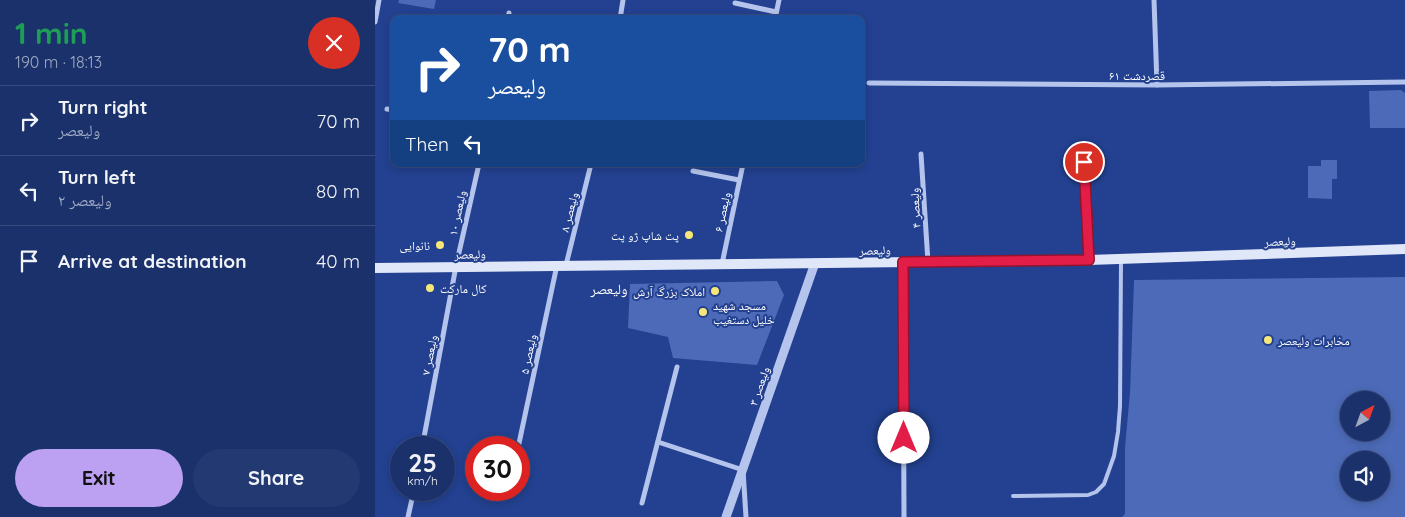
<!DOCTYPE html>
<meta charset="utf-8">
<style>
body{margin:0;font-family:Quicksand,"Noto Naskh Arabic",sans-serif;background:#233972;color:#f1f3f6;height:100vh;display:flex;flex-direction:column;font-size:19px;white-space:nowrap}
*{box-sizing:border-box;margin:0}
p{font-size:16px;color:#9fa9c2}
.icon{flex:none;width:28px;height:28px;fill:none;stroke:currentColor;stroke-width:2;stroke-linecap:round;stroke-linejoin:round}
.map{position:relative;flex:1;overflow:hidden}
.drawer{display:flex;flex-direction:column;background:#1a316c;width:375px}
.drawer>*{flex:none}
.top-card{position:absolute;left:15px;top:15px;width:475px;height:152px;border-radius:10px;box-shadow:0 2px 8px #0003,0 0 0 1px #384c7f;background:#1a4fa0;color:#fff;overflow:hidden}
.needle{width:32px;rotate:41deg}
.buttons{position:absolute;left:965px;top:391px;display:grid;gap:10px}
.buttons a{display:grid;place-items:center;width:50px;height:50px;border-radius:50%;background:#1a316c;box-shadow:0 2px 8px #0003,0 0 0 1px #384c7f;font-size:25px}
.speed{position:absolute;left:15px;top:436px;display:flex;gap:10px;font-size:25px;font-weight:700;text-align:center}
.speed>*{display:grid;place-content:center;width:65px;height:65px;border-radius:50%;background:#1a316c;box-shadow:0 2px 8px #0003,0 0 0 1px #384c7f;line-height:1}
.speed small{font-size:12px;font-weight:400}
.speed .limit{border:8px solid #d22;background:#fff;color:#111}
.pin{position:absolute;display:grid;place-items:center;width:42px;height:42px;color:#fff;margin:-21px;border:2px solid #fff;border-radius:50%;box-shadow:0 1px 5px #0007}
.me{position:absolute;width:55px;margin:-28px;rotate:0deg;stroke-linejoin:round;filter:drop-shadow(0 0 4px #0008)}
.turn{display:flex;align-items:center;gap:18px;height:105px;padding:0 15px;font-size:22px}
.turn .icon{width:65px;height:65px;stroke-width:2.5}
.turn b{display:block;font-size:35px;line-height:42px}
.then{display:flex;align-items:center;height:48px;padding:0 15px;background:#0003;gap:10px;font-size:19px}
.round{display:grid;place-items:center;flex:none;width:52px;height:52px;border-radius:26px;background:#233972}
.overview{display:flex;align-items:center;justify-content:space-between;height:85px;padding:0 15px}
h1{font-size:30px;font-weight:800;line-height:38px;color:#1e9e55}
.primary-button{display:flex;gap:10px;margin-top:auto;padding:10px 15px}
.primary-button a{flex:1;height:58px;border-radius:30px;background:#bca0f2;color:#111;font-size:20px;font-weight:800;line-height:58px;text-align:center}
.primary-button a+a{background:#233972;color:#f1f3f6}
ul{padding:0;list-style:none}
li{display:flex;align-items:center;gap:15px;height:70px;padding:0 15px;border-top:1px solid #384c7f}
li div{flex:1}
li b{display:block;font-size:19px}
li em{font-style:normal}
main{display:flex;flex:1;min-height:0}
.map>svg:first-child{display:block}
.building{fill:#4c6ab7;fill-rule:evenodd}
.lines{fill:none;stroke-linecap:round;stroke-linejoin:round}
.service{stroke:#b4c4ec;stroke-width:4}
.minor{stroke:#b4c4ec;stroke-width:5}
.tertiary{stroke:#b4c4ec;stroke-width:9}
.secondary{stroke:#e0e7f9;stroke-width:10}
.route-casing{stroke:#92132f;stroke-width:12}
.route{stroke:#e11d48;stroke-width:9}
.poi-dot{fill:#f7e778;stroke:#234190;stroke-width:2}
.labels{text-anchor:middle;dominant-baseline:central;stroke-width:4;stroke-linejoin:round;paint-order:stroke}
.street-label{font-size:12px;fill:#fff;stroke:#234190}
.poi-label{font-size:12px;fill:#fff;stroke:#234190;text-anchor:end}
.neighbourhood-label{font-size:14px;fill:#fff;stroke:#234190}
</style>
<main>
<section class="drawer">
<div class="overview"><div><h1>1 min</h1><p>190 m · 18:13</p></div><a class="round" style="background:#d93025;color:#fff"><svg class="icon" aria-label="close" viewBox="0 0 24 24"><path d="M6 6l12 12M18 6L6 18"/></svg></a></div>
<ul>
<li><svg class="icon" aria-label="right" viewBox="0 0 24 24"><path d="M7 20v-9h11M14 6l5 5-5 5"/></svg><div><b>Turn right</b><p>ولیعصر</p></div><em>70 m</em></li>
<li><svg class="icon" aria-label="left" viewBox="0 0 24 24"><path d="M17 20v-9H6M10 6l-5 5 5 5"/></svg><div><b>Turn left</b><p>۲ ولیعصر</p></div><em>80 m</em></li>
<li><svg class="icon" aria-label="arrive" viewBox="0 0 24 24"><path d="M6 21V4h12l-3 4 3 4H6"/></svg><div><b>Arrive at destination</b></div><em>40 m</em></li>
</ul>
<div class="primary-button"><a>Exit</a><a>Share</a></div>
</section>
<div class="map">
<svg width="1030" height="517" viewBox="0 0 1030 517">
<rect width="100%" height="100%" fill="#234190"/>
<g class="building">
<path d="M24,0h37l-2,9 -36,-6z"/>
<path d="M1026,90l4,3v35h-35l-1,-37z"/>
<path d="M946,160h16v19h-5v20l-24,-1v-32h13z"/>
<path d="M1030,277v240h-283l3,-3v-66l5,-56 4,-112zM974,400h32v32h-32zM974,460h32v32h-32z"/>
<path d="M402,281l7,14 -27,70 -84,-7 -5,-21 -40,-9 2,-44z"/>
</g>
<g class="lines">
<path class="service" d="M638,496l75,-1 8,-3 8,-8 10,-28 4,-24 2,-26 1,-145"/>
<g class="minor">
<path d="M779,0l3,85"/>
<path d="M360,3l41,9"/>
<path d="M133,19l1,-6"/>
<path d="M245,19l3,-19"/>
<path d="M400,19l4,-19"/>
<path d="M0,22l4,-22"/>
<path d="M494,83l288,2 248,-3"/>
<path d="M12,109l7,1"/>
<path d="M546,154l7,108"/>
<path d="M709,162l5,98"/>
<path d="M318,171l46,9"/>
<path d="M528,263l1,254"/>
<path d="M347,264l21,-100"/>
<path d="M191,265l25,-101"/>
<path d="M283,442l85,28 3,47"/>
<path d="M47,448l34,-182 23,-102"/>
<path d="M143,448l39,-183"/>
<path d="M267,503l35,-136"/>
<path d="M33,517l6,-27"/>
</g>
<path class="tertiary" d="M351,517l89,-254"/>
<path class="secondary" d="M0,268l714,-8 316,-11"/>
</g>
<g class="lines">
<defs>
<path id="route" d="M529,438l-1,-176 186,-2 -5,-98"/>
</defs>
<use href="#route" class="route-casing"/>
<use href="#route" class="route"/>
</g>
<g class="poi-dot">
<circle cx="314" cy="235" r="5"/>
<circle cx="65" cy="245" r="5"/>
<circle cx="55" cy="288" r="5"/>
<circle cx="340" cy="291" r="5"/>
<circle cx="328" cy="312" r="5"/>
<circle cx="893" cy="340" r="5"/>
</g>
<g class="labels">
<g class="street-label">
<text x="762" y="75">۶۱ قصردشت</text>
<text transform="translate(540 208) rotate(-93)">۴ ولیعصر</text>
<text transform="translate(194 212) rotate(-76)">۸ ولیعصر</text>
<text transform="translate(347 212) rotate(-78)">۶ ولیعصر</text>
<text transform="translate(82 213) rotate(-78)">۱۰ ولیعصر</text>
<text transform="translate(905 241) rotate(-2)">ولیعصر</text>
<text transform="translate(500 250) rotate(-1)">ولیعصر</text>
<text transform="translate(95 254) rotate(-1)">ولیعصر</text>
<text transform="translate(153 354) rotate(-78)">۵ ولیعصر</text>
<text transform="translate(54 355) rotate(-79)">۷ ولیعصر</text>
<text transform="translate(384 386) rotate(-71)">۳ ولیعصر</text>
</g>
<g class="poi-label">
<text x="304" y="235">پت شاپ ژو پت</text>
<text x="55" y="245">نانوایی</text>
<text x="65" y="288" text-anchor="start">کال مارکت</text>
<text x="330" y="291">املاک بزرگ آرش</text>
<text x="338" y="305" text-anchor="start">مسجد شهید<tspan x="338" dy="14">خلیل دستغیب</tspan></text>
<text x="903" y="340" text-anchor="start">مخابرات ولیعصر</text>
</g>
<g class="neighbourhood-label">
<text x="234" y="289">ولیعصر</text>
</g>
</g>
</svg>
<div class="buttons">
<a><svg class="needle" viewBox="-14 -14 28 28"><path d="M0-13l5 13h-10z" fill="#e53935"/><path d="M0 13l5-13h-10z" fill="#9fa9c2"/></svg></a>
<a><svg class="icon" aria-label="sound" viewBox="0 0 24 24"><path d="M4 9h4l5-4v14l-5-4H4zM17 9q2 3 0 6"/></svg></a>
</div>
<div class="speed"><div>25<small>km/h</small></div><div class="limit">30</div></div>
<div class="pin" style="left:709px;top:162px;background:#d93025"><svg class="icon" aria-label="arrive" viewBox="0 0 24 24"><path d="M6 21V4h12l-3 4 3 4H6"/></svg></div>
<svg class="me" style="left:529px;top:438px" viewBox="-20 -20 40 40"><circle r="19" fill="#fff"/><path d="M0-13L10 11 0 6-10 11z" fill="#e11d48"/></svg>
<div class="top-card">
<div class="turn"><svg class="icon" aria-label="right" viewBox="0 0 24 24"><path d="M7 20v-9h11M14 6l5 5-5 5"/></svg><div><b>70 m</b>ولیعصر</div></div>
<div class="then">Then<svg class="icon" aria-label="left" viewBox="0 0 24 24"><path d="M17 20v-9H6M10 6l-5 5 5 5"/></svg></div>
</div>
</div>
</main>
